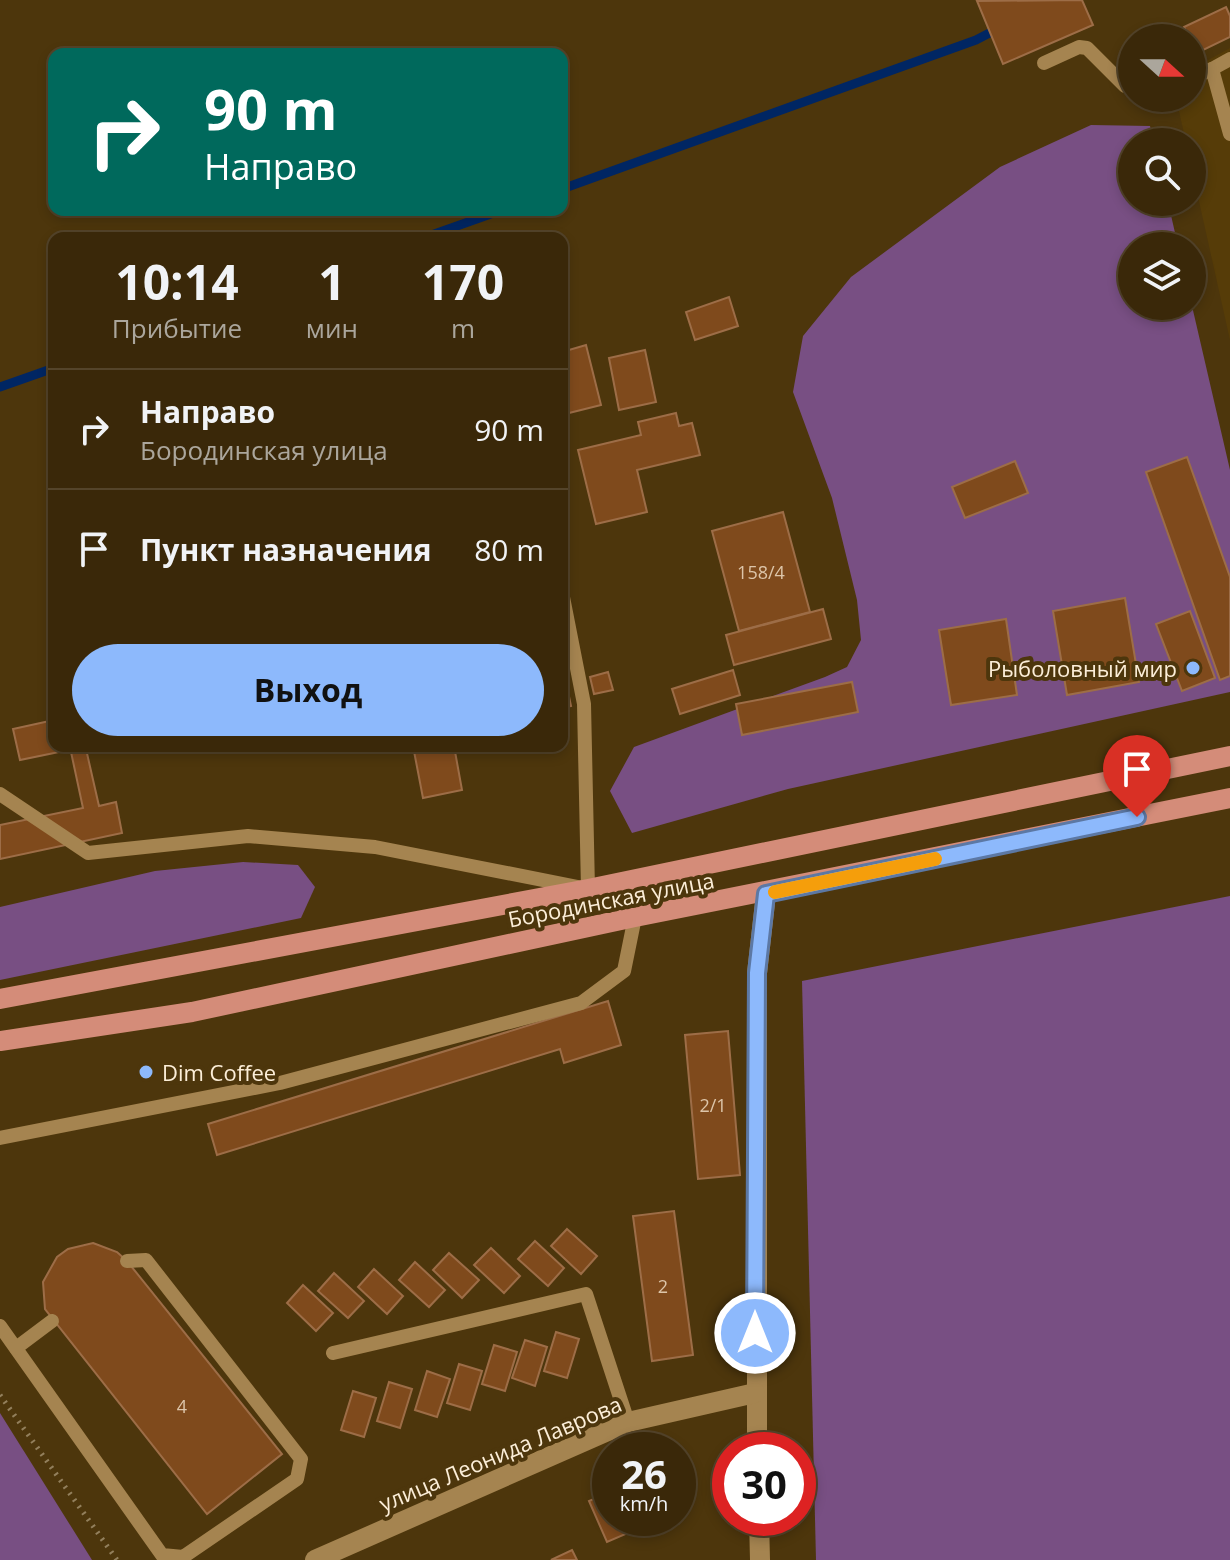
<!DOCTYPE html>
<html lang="ru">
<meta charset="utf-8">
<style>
body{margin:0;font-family:"Open Sans",sans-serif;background:#453417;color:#f1f3f6;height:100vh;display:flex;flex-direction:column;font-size:30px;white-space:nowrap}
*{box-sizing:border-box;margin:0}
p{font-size:26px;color:#aba69c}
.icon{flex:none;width:44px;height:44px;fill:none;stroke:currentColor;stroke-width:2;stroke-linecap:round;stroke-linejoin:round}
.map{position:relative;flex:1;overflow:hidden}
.panel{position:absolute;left:48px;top:232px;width:520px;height:520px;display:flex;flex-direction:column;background:#3a2809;border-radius:16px;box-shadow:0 4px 12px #0003,0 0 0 2px #54442a}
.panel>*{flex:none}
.banner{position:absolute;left:48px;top:48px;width:520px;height:168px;border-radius:16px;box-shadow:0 4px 12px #0003,0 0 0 2px #54442a;background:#00695c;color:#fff;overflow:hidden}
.needle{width:52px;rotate:111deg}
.fabs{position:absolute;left:1118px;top:24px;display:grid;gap:16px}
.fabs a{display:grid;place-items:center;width:88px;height:88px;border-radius:50%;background:#3a2809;box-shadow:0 4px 12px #0003,0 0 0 2px #54442a;font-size:40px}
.speed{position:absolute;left:592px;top:1432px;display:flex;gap:16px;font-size:40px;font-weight:700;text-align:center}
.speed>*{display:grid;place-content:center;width:104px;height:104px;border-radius:50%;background:#3a2809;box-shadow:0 4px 12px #0003,0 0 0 2px #54442a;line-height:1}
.speed small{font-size:20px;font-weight:400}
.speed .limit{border:12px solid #d22;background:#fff;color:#111}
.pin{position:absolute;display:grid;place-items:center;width:68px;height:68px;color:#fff;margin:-82px -34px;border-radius:50% 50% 50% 0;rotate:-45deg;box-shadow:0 0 8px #0007}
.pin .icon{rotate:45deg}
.me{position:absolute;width:88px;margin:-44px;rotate:0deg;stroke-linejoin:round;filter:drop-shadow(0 0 6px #0008)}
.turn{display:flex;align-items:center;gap:28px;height:168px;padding:0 24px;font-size:36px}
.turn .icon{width:104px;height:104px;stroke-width:2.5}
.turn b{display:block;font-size:56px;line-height:68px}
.eta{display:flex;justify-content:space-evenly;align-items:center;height:136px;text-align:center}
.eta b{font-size:48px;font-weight:700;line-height:56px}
.cta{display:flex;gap:16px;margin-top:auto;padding:16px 24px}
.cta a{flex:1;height:92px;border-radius:48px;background:#8db9fc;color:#111;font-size:32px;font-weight:700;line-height:92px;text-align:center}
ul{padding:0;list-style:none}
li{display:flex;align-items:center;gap:24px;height:120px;padding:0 24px;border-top:2px solid #54442a}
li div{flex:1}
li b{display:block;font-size:30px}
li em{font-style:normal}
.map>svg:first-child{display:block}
.built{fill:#563c08}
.green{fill:#784f83}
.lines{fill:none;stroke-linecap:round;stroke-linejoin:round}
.stream{stroke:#002663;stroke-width:9}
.building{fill:#7f4a1c;stroke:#9d6d47;stroke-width:2}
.path{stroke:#927f5c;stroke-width:5;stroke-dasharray:2 6;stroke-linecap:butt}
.service{stroke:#a58450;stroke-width:14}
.minor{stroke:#a58450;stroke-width:20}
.primary{stroke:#d48c79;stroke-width:20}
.route-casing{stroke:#5c78a4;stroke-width:20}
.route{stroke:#8db9fc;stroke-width:14}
.slow{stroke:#f59e0b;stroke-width:14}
.poi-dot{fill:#8db9fc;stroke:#4d360c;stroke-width:3}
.labels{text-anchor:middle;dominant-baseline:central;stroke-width:8;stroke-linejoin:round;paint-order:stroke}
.number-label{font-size:18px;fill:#ddc5a9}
.poi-label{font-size:22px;fill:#fceed8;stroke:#4d360c;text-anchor:end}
.street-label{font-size:22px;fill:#fceed8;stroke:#4d360c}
</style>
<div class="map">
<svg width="1230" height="1560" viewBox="0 0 1230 1560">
<rect width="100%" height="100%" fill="#4d360c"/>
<path class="built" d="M1230,48v292l-38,-170v-28h-6l-10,-44h16v-29z"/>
<g class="green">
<path d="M1091,125l59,1 4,16h-22v60h36l10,44h-46v60h60l38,164v222l-442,97 -156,44 -22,-42 24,-44 191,-70 22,-10 14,-27 -4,-40 -25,-102 -39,-106 10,-56 48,-59 149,-110z"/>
<path d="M243,862l55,3 17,22 -14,31 -301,62v-73l155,-36z"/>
<path d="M1230,896v664h-414l-14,-579z"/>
<path d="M0,1413l92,147h-92z"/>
</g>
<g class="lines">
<g class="stream">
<path d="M562,189l414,-149 23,-12"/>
<path d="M423,238l79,-28"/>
<path d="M0,387l54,-19"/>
</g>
</g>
<g class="building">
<path d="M1082,0l11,25 -90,39 -26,-63z"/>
<path d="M1226,7l4,9v21l-33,16 -13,-26z"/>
<path d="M729,297l9,29 -43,14 -9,-28z"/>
<path d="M586,345l15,60 -32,8 -7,-26v-35z"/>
<path d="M645,350l11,52 -37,8 -10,-52z"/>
<path d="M676,413l3,13 13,-3 8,32 -63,15 10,42 -51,12 -18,-74 63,-15 -3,-13z"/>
<path d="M1187,457l43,120v99l-10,4 -74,-208z"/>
<path d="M1015,461l13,32 -63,25 -13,-31z"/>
<path d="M783,512l27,100 -71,19 -27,-100z"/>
<path d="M1125,598l14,84 -72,13 -14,-84z"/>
<path d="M823,609l8,30 -97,26 -8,-30z"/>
<path d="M1190,611l25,67 -33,13 -26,-67z"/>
<path d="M1006,619l11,76 -66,10 -12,-75z"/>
<path d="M562,663l9,43 -9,2z"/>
<path d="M733,670l7,25 -60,19 -8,-25z"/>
<path d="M608,672l5,18 -19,4 -4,-17z"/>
<path d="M852,682l6,30 -116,23 -6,-31z"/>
<path d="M54,720v26h34l-68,14 -7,-31z"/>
<path d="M413,746h41l8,44 -39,8z"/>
<path d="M86,749l13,57 17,-4 6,31 -122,26v-34l83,-17 -12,-56z"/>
<path d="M608,1001l13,44 -57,18 -4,-14 -343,106 -9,-31z"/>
<path d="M728,1031l12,144 -42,4 -13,-144z"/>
<path d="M674,1211l19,144 -41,6 -19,-145z"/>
<path d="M567,1229l30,27 -16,18 -30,-28z"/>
<path d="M535,1241l29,27 -16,18 -30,-27z"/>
<path d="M93,1243l24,9 10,9 155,193 -75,60 -162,-205 -2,-27 14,-25 11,-8z"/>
<path d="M491,1248l29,28 -16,17 -30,-28z"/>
<path d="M449,1253l30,27 -17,18 -29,-28z"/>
<path d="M415,1262l30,28 -16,17 -30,-27z"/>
<path d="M374,1269l29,27 -16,18 -29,-27z"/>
<path d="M334,1273l30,28 -16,17 -30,-27z"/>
<path d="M303,1285l30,28 -17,18 -29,-28z"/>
<path d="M556,1332l23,7 -12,39 -23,-7z"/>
<path d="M525,1340l22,7 -12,39 -23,-8z"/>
<path d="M494,1345l23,7 -12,39 -23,-7z"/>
<path d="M459,1364l23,7 -12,39 -23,-7z"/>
<path d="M427,1371l23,8 -13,38 -22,-7z"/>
<path d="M389,1382l23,7 -12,39 -23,-7z"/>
<path d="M353,1391l23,7 -12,39 -23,-7z"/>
<path d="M610,1492v26h39l2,5 -44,19 -18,-41z"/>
<path d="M572,1550l5,10h-26z"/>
</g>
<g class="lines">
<path class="path" d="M0,1395l117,165"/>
<g class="service">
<path d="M1230,59l-18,10 18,65"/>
<path d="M1044,63l35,-16 8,1 38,38 7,1"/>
<path d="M1192,78l20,-9"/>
<path d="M0,794l88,59 160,-17 127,11 213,42 -4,-185 -22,-112"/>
<path d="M0,1138l280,-55 301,-80 43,-32 11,-54"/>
<path d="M0,1326l162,229 21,2 114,-78 4,-20 -155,-199 -19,1"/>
<path d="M16,1348l36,-27"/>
<path d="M333,1353l253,-59 42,128"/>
</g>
<g class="minor">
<path d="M757,1450v-477l9,-79"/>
<path d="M759,1518l1,42"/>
<path d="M315,1560l313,-138 127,-29"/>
</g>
<g class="primary">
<path d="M0,999l588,-110 642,-133"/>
<path d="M0,1041l192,-29 443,-95 595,-119"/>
</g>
</g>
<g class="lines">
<defs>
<path id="route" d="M755,1333l2,-360 9,-79 371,-77"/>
</defs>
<use href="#route" class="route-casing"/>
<use href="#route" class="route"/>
<path class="slow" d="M775,892l160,-33"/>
</g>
<g class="poi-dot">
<circle cx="1193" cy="668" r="8"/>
<circle cx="146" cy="1072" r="8"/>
</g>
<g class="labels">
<g class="number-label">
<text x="761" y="572">158/4</text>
<text x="713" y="1105">2/1</text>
<text x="663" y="1286">2</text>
<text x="182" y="1406">4</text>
</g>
<g class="poi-label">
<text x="1177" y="668">Рыболовный мир</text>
<text x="162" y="1072" text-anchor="start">Dim Coffee</text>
</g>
<g class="street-label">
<text transform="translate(611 899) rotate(-11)">Бородинская улица</text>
<text transform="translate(500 1453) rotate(-23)">улица Леонида Лаврова</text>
</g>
</g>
</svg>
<div class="fabs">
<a><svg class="needle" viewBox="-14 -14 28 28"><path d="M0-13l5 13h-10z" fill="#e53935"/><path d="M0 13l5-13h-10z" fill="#aba69c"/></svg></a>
<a><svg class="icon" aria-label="search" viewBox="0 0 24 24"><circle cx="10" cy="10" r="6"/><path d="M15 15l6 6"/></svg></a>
<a><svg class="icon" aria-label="layers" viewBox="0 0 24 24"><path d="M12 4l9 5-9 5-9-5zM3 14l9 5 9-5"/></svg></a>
</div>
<div class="speed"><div>26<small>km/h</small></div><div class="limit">30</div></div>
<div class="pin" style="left:1137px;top:817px;background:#d93025"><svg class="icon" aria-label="arrive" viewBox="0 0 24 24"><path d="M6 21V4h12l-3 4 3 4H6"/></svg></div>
<svg class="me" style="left:755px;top:1333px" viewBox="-20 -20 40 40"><circle r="17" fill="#8db9fc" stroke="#fff" stroke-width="3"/><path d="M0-11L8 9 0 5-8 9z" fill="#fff"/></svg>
<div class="banner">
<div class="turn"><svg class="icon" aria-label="right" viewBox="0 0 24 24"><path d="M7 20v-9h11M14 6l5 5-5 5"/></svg><div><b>90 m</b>Направо</div></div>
</div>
<section class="panel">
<div class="eta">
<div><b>10:14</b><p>Прибытие</p></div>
<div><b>1</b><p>мин</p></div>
<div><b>170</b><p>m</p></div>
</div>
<ul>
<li><svg class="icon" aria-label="right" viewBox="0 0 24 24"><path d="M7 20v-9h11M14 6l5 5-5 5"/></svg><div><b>Направо</b><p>Бородинская улица</p></div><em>90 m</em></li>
<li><svg class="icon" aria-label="arrive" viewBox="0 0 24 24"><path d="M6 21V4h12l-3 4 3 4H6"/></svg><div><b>Пункт назначения</b></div><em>80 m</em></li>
</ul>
<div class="cta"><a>Выход</a></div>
</section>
</div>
